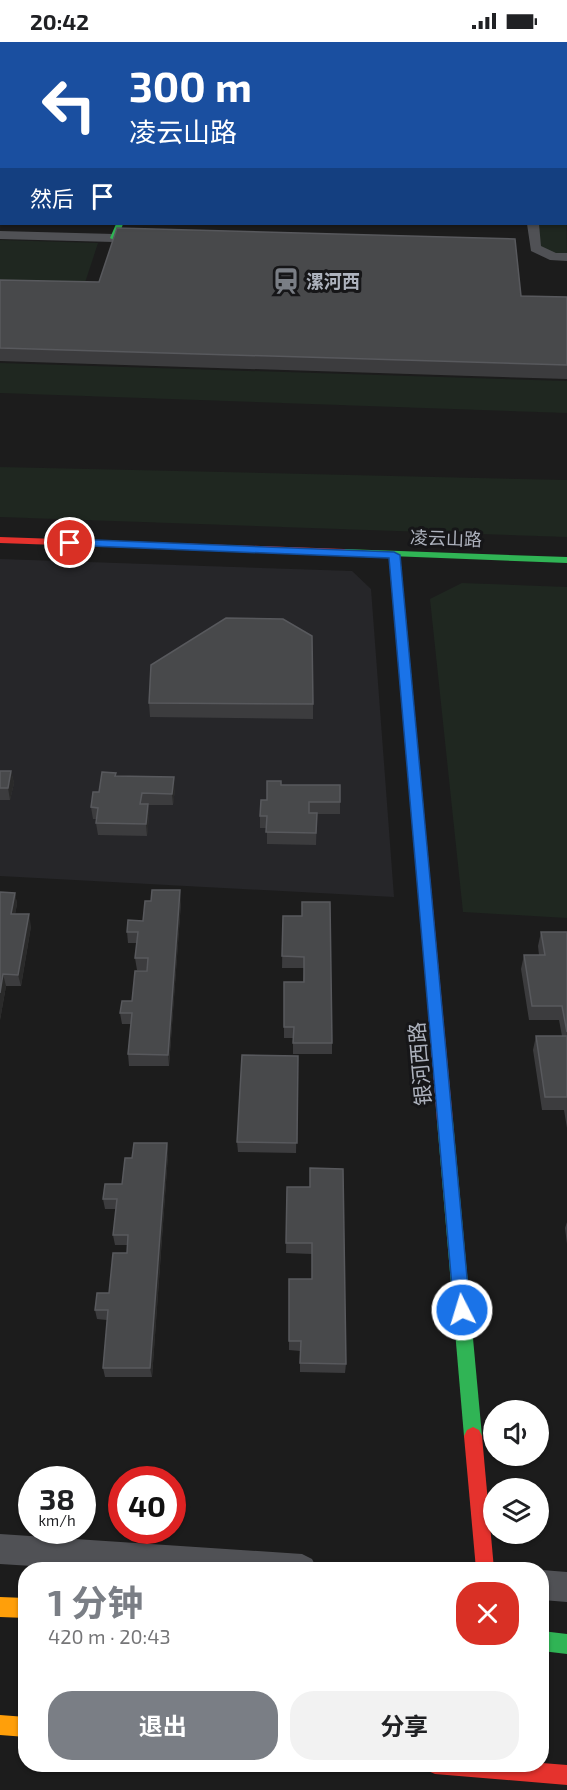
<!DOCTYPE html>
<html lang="zh">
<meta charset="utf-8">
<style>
body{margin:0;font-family:"Exo 2","Noto Sans SC",sans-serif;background:#f2f2f2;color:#202124;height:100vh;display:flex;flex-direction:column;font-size:22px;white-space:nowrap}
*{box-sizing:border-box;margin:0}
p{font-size:20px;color:#757577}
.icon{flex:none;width:33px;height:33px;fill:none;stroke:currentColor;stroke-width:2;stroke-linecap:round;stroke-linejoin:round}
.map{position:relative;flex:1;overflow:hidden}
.drawer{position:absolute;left:18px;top:1520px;width:531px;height:210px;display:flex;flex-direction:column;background:#fff;border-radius:24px;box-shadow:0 2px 4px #0004}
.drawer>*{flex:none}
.hud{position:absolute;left:0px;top:0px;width:567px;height:183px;box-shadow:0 2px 4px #0004;background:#1a4fa0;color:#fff;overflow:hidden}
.controls{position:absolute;left:483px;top:1358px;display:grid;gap:12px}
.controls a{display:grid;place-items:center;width:66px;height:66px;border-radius:50%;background:#fff;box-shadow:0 2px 4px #0004;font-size:30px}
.speed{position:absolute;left:18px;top:1424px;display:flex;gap:12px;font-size:30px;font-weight:700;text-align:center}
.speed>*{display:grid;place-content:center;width:78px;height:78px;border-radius:50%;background:#fff;box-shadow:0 2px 4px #0004;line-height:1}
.speed small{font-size:15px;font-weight:400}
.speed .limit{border:9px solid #d22;background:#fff;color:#111}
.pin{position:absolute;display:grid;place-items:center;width:51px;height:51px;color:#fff;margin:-26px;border:3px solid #fff;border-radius:50%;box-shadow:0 2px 6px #0007}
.me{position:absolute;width:66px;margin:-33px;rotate:355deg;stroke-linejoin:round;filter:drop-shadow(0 0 4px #0008)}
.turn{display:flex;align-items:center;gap:21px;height:126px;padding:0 30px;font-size:27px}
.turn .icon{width:78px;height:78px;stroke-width:2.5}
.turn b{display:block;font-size:42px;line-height:51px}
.then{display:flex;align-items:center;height:57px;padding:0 30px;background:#0003;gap:12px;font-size:22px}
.round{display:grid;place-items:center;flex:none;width:63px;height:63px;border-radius:24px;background:#f2f2f2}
.summary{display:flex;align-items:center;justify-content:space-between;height:102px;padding:0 30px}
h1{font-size:36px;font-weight:700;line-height:45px;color:#7a7e85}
.primary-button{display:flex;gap:12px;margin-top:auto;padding:12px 30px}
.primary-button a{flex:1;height:69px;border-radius:24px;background:#7a7e85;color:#fff;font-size:24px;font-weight:700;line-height:69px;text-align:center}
.primary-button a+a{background:#f2f2f2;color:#202124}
.status{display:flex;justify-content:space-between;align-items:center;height:42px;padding:0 30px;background:#fff;direction:ltr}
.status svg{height:16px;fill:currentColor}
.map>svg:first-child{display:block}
.built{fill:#262629}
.green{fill:#1f2720}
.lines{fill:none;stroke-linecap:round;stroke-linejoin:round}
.street{fill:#505155;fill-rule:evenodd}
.fast{fill:#30b455;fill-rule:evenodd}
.slow{fill:#ff9f0a;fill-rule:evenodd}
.jam{fill:#e5322d;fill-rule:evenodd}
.wall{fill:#3c3c3e}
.shaded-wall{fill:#2a2a2a}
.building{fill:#48494b;stroke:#58595d;stroke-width:1.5}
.route{fill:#1a73e8;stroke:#114b97;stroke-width:1.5}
.labels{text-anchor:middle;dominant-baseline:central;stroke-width:6;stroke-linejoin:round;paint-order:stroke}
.far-poi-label{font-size:18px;font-weight:bold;fill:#adb2bd;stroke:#161618;text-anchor:start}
.far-street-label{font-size:18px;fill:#adb2bd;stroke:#161618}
.street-label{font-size:21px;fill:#adb2bd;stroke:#161618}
</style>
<div class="status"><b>20:42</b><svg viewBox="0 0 49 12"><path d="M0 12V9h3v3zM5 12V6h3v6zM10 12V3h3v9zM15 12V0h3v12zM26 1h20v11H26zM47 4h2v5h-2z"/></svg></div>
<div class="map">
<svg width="567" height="1748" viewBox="0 0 567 1748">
<rect width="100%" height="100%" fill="#1c1c1c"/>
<g class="built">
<path d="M56,0h511v55l-1,-53z"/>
<path d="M0,517l352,12 19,18 23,308 -394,-21z"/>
</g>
<g class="green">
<path d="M566,161l1,52 -11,-1 -15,-5 -3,-25h28z"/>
<path d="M0,198l98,3 -16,49 -82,3z"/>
<path d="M0,321l567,18v32l-567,-20z"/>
<path d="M0,425l567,13v57l-567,-20z"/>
<path d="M462,541l105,4v331l-104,-6 -33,-313z"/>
</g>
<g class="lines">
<g class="street">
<path d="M43,0h10l-11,2z"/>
<rect x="327" y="0" width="10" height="2"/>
<rect x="566" y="54" width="1" height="6"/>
<rect x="566" y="72" width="1" height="6"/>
<rect x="566" y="94" width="1" height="6"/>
<rect x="0" y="129" width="2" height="6"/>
<path d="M527,182h12l2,22 15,7h11v8l-17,-1 -19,-9z"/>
<path d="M0,189l114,3 6,4 -6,4 -114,-3z"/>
<path d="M0,1492l302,20 10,5 5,10h-237l-80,-5z"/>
<path d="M542,1528l25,2v30l-25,-2z"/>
</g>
<g class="fast">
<path d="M116,182h7l-5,14 -4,2 -4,-2z"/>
<path d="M344,507l223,8v6l-227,-9v-4z"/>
<path d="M445,1073l5,1 3,5 29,315 -3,6 -6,3 -6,-3 -3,-6 -27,-315 3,-5z"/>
<path d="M542,1589l25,3v20l-25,-3z"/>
</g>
<g class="slow">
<path d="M23,0h6l-7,2z"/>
<rect x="566" y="67" width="1" height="4"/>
<path d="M395,510l5,3 24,258 -6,4 -6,-4 -22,-258z"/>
<path d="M0,1555l26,1v20l-26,-1z"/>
<path d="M0,1673l26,2v20l-26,-2z"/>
</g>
<g class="jam">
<path d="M2,13v8h-2v-7z"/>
<path d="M0,61h2l-2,6z"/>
<path d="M0,495l344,12 5,3 -5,3 -344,-12z"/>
<path d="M418,767l6,4 29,308 -3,5 -5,1 -5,-1 -3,-5 -25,-308z"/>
<path d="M473,1385l6,3 3,6 12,133h-18l-12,-133 3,-6z"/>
<path d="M542,1721l25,2v20l-132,-11 -7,-3 -3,-7z"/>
</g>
</g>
<g class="wall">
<path d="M544,0h23v46h-1v-44h-21z"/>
<path d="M0,238l567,17v82l-567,-18z"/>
<path d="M149,661l164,1v15l-163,-2z"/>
<path d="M0,729h11l3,12 -4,17h-10z"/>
<path d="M116,731v3l59,13 -2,16h-25l1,11 -2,20 -49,-1 -2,-12 1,-4h-4l-2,-12 8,-15z"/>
<path d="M281,743l59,17v12h-23l-1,31 -49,-1v-16h-7v-12l7,-16z"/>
<path d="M0,850l15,1 2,11 -2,10 16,12 -10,60h-15l-6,34z"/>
<path d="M181,860l-12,164h-40l-1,-12 3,-30h-9l-2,-11 12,-12 15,-31h-10l-2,-12 2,-15h-9l-1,-11 16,-11z"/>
<path d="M283,874h19l30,127v11h-39v-16h-9v-56h19l1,-14h-22z"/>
<path d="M541,890h26v196l-3,-18h-22l-9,-60 3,-14h26l-3,-16h-30l-8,-51 3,-14h15l-1,-9z"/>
<path d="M298,1014l-2,97 -58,-1 -1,-10z"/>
<path d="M167,1101l1,11 -16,223h-47l-2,-9 4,-48 -10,-1 -2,-9 14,-17 18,-40 1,-8h-13l-2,-10 3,-26h-11l-2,-10 19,-15 10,-26z"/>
<path d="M287,1145h23l36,177 -1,9 -45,-1v-21l-11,-1v-71h23v-25l-26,-1z"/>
<path d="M567,1180v22l-2,-16z"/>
</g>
<g class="shaded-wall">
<path d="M11,729l3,12 -4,17 -2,-12z"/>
<path d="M174,735l1,12 -2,16 -1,-11z"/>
<path d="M148,762l1,12 -2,20 -1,-12z"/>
<path d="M180,848l1,12 -12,164 -1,-11z"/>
<path d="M15,851l2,11 -4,21 -2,-11z"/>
<path d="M29,872l2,12 -10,60 -3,-11z"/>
<path d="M3,932l3,12 -6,34v-27z"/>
<path d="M167,1101l1,11 -16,223 -2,-9z"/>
</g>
<g class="building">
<path d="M89,0h39v2h-40z"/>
<path d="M164,0h68v2h-64z"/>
<rect x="269" y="0" width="32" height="2"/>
<path d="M357,0h33l-1,2h-32z"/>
<path d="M438,0h88l1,2h-88z"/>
<path d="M549,0h18v36h-1v-34h-17z"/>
<path d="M117,186l398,11 6,57 46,1v68l-567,-17v-68l99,2z"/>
<path d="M226,576l57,1 29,17 1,68 -164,-1 2,-38z"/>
<path d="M0,729h11l-3,17h-8z"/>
<path d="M102,730l14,1 -1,3 59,1 -2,17 -30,-1 -2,11h8l-2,20 -50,-1 2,-15 -7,-1 2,-15h6z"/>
<path d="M267,739h14v4h59v17h-31v11h8l-1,20 -50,-1 1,-16h-7l1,-16h6z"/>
<path d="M152,848h28l-12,165 -40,-1 4,-41h-12l2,-12h10l3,-30h12l1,-13h-13l3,-26h-11l1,-12 15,1 2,-20h6z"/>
<path d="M0,850l15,1 -4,21h18l-11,61 -15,-1 -3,19z"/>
<path d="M302,860h28l2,141h-39l1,-16h-10v-45h20v-25l-22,-1 1,-40h19z"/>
<path d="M541,890h26v100l-5,-26h-30l-8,-51h21z"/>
<path d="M536,994h31v61h-22z"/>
<path d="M242,1013l56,1 -1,87 -60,-1z"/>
<path d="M134,1101h33l-17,225h-47l5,-58h-13l2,-17h12l4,-40h14l1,-18h-15l4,-36h-14l2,-15h17l3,-26h7z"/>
<path d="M310,1126l33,1 3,195 -46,-1 1,-22h-12v-62h23v-36h-26l1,-56h23z"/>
</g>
<path class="route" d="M70,497l324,13 6,3 70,755 -2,5 -6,2 -6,-2 -2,-5 -65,-752 -323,-13v-5z"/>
<defs>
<symbol id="station-bare" viewBox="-9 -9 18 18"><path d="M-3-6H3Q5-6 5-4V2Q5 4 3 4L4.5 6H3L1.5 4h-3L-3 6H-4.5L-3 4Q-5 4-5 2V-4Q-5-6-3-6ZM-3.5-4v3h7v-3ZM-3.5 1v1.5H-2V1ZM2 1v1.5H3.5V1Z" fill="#7a7e85" stroke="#161618" stroke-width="2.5" paint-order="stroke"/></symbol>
</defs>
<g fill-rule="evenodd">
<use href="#station-bare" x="267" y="220" width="38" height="38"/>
</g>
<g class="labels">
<g class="far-poi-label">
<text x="306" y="239">漯河西</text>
</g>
<g class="far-street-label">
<text transform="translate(446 496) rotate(2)">凌云山路</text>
</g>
<g class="street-label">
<text transform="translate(419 1022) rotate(-95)">银河西路</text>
</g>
</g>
</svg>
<div class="controls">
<a><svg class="icon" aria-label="sound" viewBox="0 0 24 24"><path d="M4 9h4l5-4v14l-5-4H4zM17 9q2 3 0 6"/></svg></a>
<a><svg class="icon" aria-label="layers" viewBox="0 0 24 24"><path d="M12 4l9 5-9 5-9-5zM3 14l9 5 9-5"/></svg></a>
</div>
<div class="speed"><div>38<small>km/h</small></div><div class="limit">40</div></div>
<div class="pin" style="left:70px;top:501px;background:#d93025"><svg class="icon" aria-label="arrive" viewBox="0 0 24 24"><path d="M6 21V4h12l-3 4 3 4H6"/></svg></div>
<svg class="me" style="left:462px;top:1268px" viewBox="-20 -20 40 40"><circle r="17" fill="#1a73e8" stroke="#fff" stroke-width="3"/><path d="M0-11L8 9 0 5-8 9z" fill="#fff"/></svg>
<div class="hud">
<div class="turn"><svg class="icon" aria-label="left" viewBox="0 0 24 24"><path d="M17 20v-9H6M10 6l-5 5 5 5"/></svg><div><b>300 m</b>凌云山路</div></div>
<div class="then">然后<svg class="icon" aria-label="arrive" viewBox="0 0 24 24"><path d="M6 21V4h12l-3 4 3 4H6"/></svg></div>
</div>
<section class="drawer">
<div class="summary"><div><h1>1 分钟</h1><p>420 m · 20:43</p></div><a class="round" style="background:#d93025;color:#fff"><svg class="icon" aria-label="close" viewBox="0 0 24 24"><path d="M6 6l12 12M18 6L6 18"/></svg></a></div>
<div class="primary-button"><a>退出</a><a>分享</a></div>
</section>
</div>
